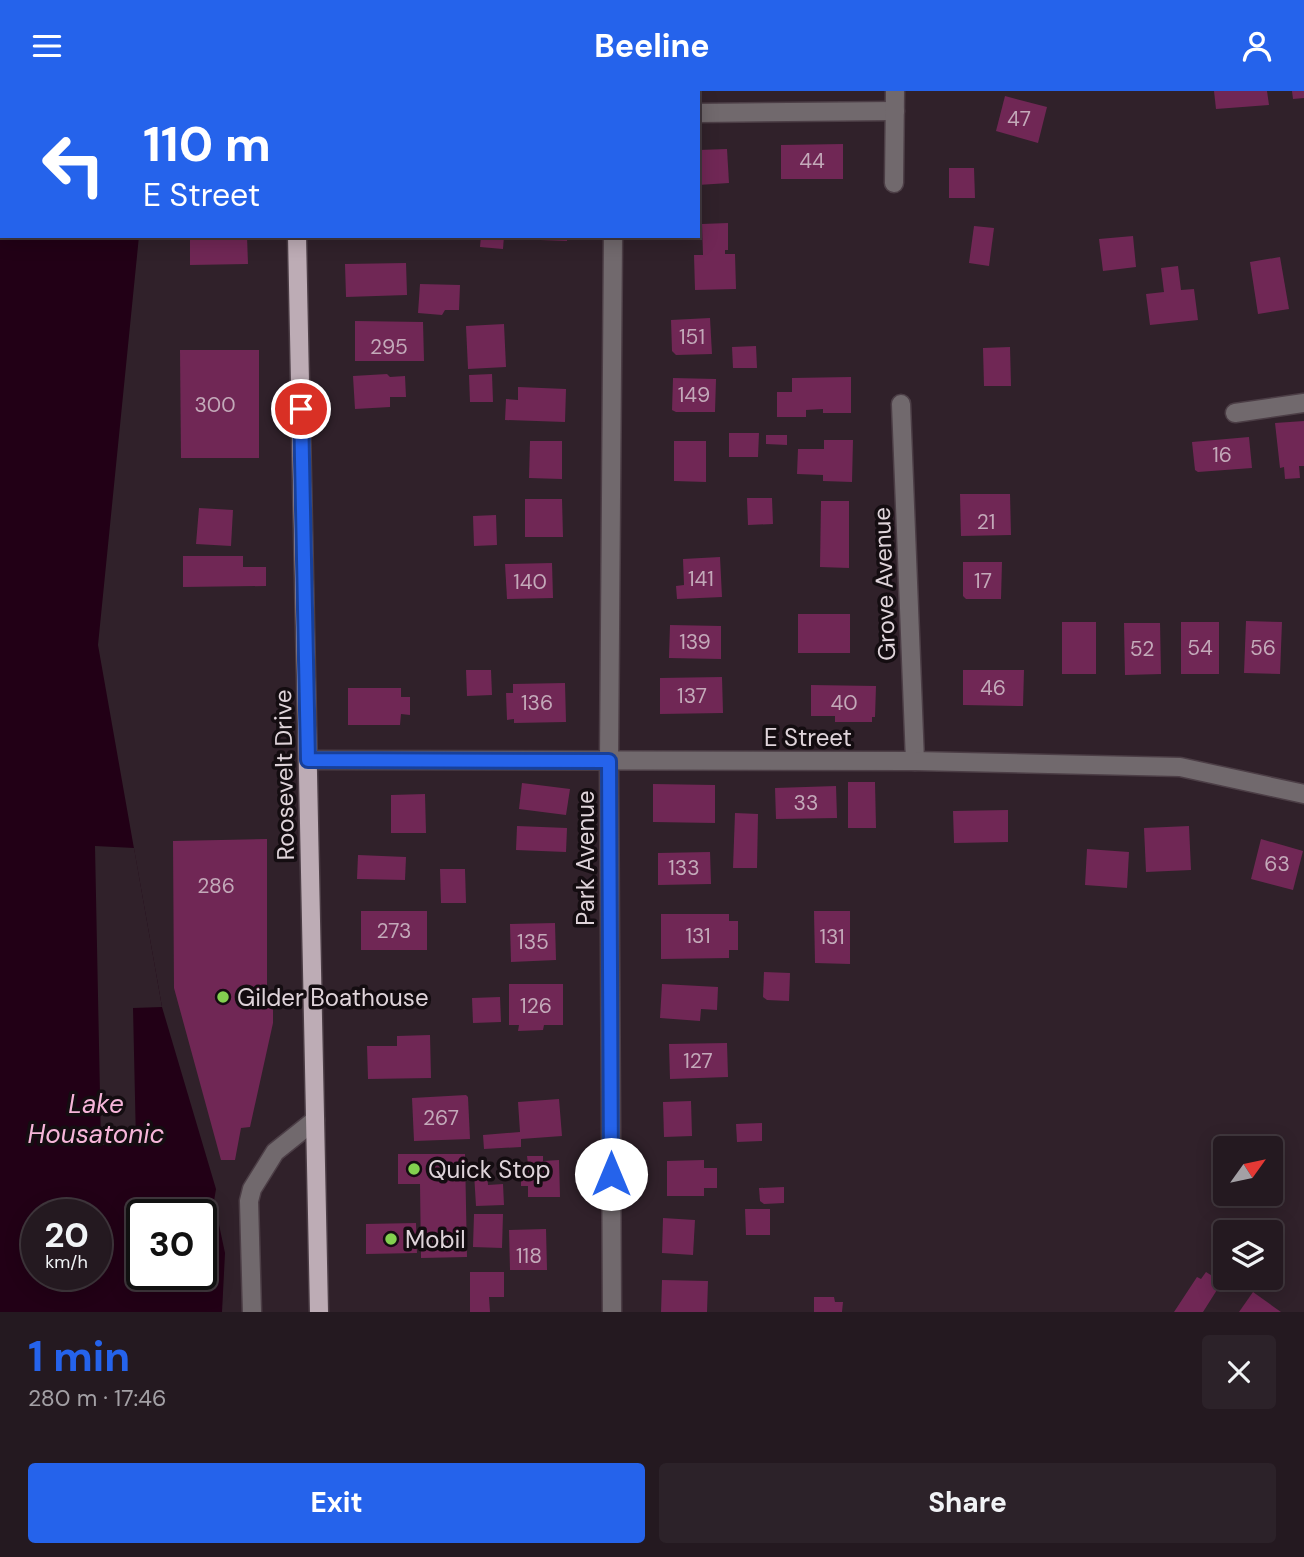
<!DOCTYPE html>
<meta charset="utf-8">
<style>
body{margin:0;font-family:"DM Sans",sans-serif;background:#2c2229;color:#f1f3f6;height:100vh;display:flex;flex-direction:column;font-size:26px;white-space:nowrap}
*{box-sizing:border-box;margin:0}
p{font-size:23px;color:#a3a0a5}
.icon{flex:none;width:38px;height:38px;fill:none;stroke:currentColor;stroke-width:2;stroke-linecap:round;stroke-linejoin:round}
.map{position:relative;height:1221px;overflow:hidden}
.details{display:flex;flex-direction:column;background:#241920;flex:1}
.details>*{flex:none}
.banner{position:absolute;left:0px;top:0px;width:700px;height:147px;box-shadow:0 4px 18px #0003,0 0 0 2px #41383e;background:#2563eb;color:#fff;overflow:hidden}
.needle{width:46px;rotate:57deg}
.buttons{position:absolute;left:1213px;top:1045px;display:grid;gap:14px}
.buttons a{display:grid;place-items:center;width:70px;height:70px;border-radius:7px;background:#241920;box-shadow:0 4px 18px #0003,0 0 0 2px #41383e;font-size:35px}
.speed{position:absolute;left:21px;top:1108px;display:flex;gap:14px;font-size:35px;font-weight:700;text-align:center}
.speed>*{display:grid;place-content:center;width:91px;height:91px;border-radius:50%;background:#241920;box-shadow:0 4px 18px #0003,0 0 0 2px #41383e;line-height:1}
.speed small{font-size:18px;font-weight:400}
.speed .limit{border:4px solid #111;border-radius:10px;background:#fff;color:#111}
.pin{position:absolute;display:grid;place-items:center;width:60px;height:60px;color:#fff;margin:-30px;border:4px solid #fff;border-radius:50%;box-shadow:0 2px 7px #0007}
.me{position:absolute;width:77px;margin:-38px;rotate:0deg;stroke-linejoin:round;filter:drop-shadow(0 0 5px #0008)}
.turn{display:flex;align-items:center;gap:24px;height:147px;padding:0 28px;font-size:32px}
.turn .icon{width:91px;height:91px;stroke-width:2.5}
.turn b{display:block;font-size:49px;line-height:60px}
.round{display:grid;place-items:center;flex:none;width:74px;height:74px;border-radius:7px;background:#2c2229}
.summary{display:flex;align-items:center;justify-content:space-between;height:119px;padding:0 28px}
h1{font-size:42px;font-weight:700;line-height:52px;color:#2563eb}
.action{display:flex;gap:14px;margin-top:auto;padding:14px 28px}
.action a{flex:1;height:80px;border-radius:7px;background:#2563eb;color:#fff;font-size:28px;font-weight:700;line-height:80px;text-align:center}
.action a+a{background:#2c2229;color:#f1f3f6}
header{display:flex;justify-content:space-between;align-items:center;height:91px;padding:0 28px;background:#2563eb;color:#fff;font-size:32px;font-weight:700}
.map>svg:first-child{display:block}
.water{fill:#220016;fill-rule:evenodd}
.pier{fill:#30212a}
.building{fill:#702755}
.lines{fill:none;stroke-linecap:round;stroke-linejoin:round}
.minor-casing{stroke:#4c3e46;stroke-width:21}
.major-casing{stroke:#4c3e46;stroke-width:21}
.minor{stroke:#71696d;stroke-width:18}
.major{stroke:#bdacb5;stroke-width:18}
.route-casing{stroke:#184099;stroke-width:18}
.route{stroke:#2563eb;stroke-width:12}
.poi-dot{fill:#83d04f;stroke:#140d11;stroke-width:2.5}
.labels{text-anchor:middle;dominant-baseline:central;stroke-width:7;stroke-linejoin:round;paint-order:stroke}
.number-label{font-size:21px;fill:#c3a9b9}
.street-label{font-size:24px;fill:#dfd4da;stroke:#140d11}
.poi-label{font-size:24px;fill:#dfd4da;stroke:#140d11;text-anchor:start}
.water-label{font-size:26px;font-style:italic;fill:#f6b5d9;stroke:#140d11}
</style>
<header><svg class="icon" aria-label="menu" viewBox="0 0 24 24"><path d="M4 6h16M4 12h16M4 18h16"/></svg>Beeline<svg class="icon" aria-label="person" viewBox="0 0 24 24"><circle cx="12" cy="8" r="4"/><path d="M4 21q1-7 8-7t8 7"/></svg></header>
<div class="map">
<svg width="1304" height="1221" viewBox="0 0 1304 1221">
<rect width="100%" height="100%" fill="#30212a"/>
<path class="water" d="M0,0h145v2h-143v143h137l-41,409 64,362 54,182 -2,12 11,52 -3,59h-222zM37,1124h59v59h-59zM142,1124h59v59h-59z"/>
<path class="pier" d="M95,755l39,2 28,159 -29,1 3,134 -35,3z"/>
<g class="building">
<path d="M1214,0h53l2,14 -53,4z"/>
<path d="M1292,0h12v7l-11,1z"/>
<path d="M1005,5l42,11 -9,36 -42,-12z"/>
<path d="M843,53v35h-62v-34z"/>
<path d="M727,58l2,34 -31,2v-35z"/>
<path d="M949,77h25l1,30h-26z"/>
<path d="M728,132v27h-3v4h10l1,35 -41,1 -1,-35h9l-1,-31z"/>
<path d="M974,135l20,2 -5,38 -20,-3z"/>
<path d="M190,145h57l1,28 -58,1z"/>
<path d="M481,145h23l-1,13 -23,-2z"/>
<path d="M514,145h53v5l-53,-2z"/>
<path d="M1133,145l3,31 -33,4 -4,-32z"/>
<path d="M1280,166l9,52 -31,5 -8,-52z"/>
<path d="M406,172l1,32 -61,2 -1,-33z"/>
<path d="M1178,175l3,24 13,-1 4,31 -48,5 -4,-31 18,-2 -3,-24z"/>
<path d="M420,193l40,1 -1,25h-14l-3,5 -24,-2z"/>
<path d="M710,227l2,36 -36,1 -4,-4 -1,-31z"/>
<path d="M355,230l68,1 1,39h-69z"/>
<path d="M504,233l2,43 -38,2 -2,-43z"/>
<path d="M756,255l1,22h-24l-1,-21z"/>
<path d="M1010,256l1,39h-27l-1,-38z"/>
<path d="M180,259h79v108h-78z"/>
<path d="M387,283l3,3 15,-1 1,21h-16v10l-35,2 -2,-33z"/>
<path d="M492,283l1,28h-23l-1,-27z"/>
<path d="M851,286v36h-28v-4l-17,1v7h-29v-25h15v-14z"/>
<path d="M673,287l43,1 -1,33h-39l-4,-2z"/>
<path d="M518,296l48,2 -1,33 -60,-2 1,-21 12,1z"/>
<path d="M1304,330v45h-5l1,12 -15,1 -1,-12 -4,1 -5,-45z"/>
<path d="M729,342h30l-1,24h-29z"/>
<path d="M766,344h21v10l-21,-1z"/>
<path d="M1249,346l3,31 -54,4 -3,-2 -3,-28z"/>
<path d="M824,349h29l-1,42 -29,-1v-6l-26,-1 1,-25h26z"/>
<path d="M530,350h32v38l-33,-1z"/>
<path d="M674,350h32v41l-32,-1z"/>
<path d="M960,403h50l1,41 -50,1z"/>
<path d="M747,407h25l1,26 -25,1z"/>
<path d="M525,408h37l1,38h-38z"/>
<path d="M821,410h28v67l-29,-1z"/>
<path d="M199,417l34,2 -2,36 -35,-2z"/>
<path d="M496,424l1,30 -23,1 -1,-30z"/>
<path d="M183,465h60v11h23v19l-83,1z"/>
<path d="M720,466l2,40 -45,2 -1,-13 8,-1 -1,-26z"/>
<path d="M963,471h39l-1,37h-35l-3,-3z"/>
<path d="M552,472l1,35 -46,1 -2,-35z"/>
<rect x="798" y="523" width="52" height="39"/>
<path d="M1246,530l36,1 -2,52 -36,-1z"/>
<rect x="1062" y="531" width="34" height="52"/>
<rect x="1181" y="531" width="38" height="52"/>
<path d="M1124,532h36l1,51 -36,1z"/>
<path d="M670,534l51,1v33l-52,-1z"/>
<path d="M466,579h25l1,25 -25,1z"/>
<path d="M963,579h61l-1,36 -60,-1z"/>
<path d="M722,586l1,36 -63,1v-36z"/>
<path d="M565,592l1,39 -52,1v-4l-7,1 -1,-27h7v-9z"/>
<path d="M811,594l65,1 -1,31h-3v5h-37v-6h-24z"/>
<path d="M348,597h53v9h9v18l-9,-1 -1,11h-52z"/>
<path d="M848,691h27l1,46h-28z"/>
<path d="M522,692l48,6 -4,26 -47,-6z"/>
<path d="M653,693l62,1v38l-62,-1z"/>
<path d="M836,695l1,32 -61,1 -1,-31z"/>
<path d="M425,703l1,39h-35v-38z"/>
<path d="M1008,719v32l-54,1 -1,-32z"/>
<path d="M735,722l23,1 -1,54h-24z"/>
<path d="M517,735l50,2 -1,24 -50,-2z"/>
<path d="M1189,735l2,44 -45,2 -2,-44z"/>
<path d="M267,748v154l6,8v22l-23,104 -9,1 -6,32h-14l-47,-172 -1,-147z"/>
<path d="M1261,748l42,12 -10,39 -42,-11z"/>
<path d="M1087,758l42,3 -2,36 -42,-3z"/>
<path d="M710,761l1,32 -53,1v-32z"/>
<path d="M358,764l48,2 -1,23 -48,-1z"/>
<path d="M440,778h25l1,34h-25z"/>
<rect x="361" y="820" width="66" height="39"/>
<path d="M814,820h36v53l-35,-1z"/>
<path d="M661,823h68v7h9v29h-9v8l-68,1z"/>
<path d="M555,832l1,37 -45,2 -1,-38z"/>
<path d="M764,881l26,1 -1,28 -22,-1 -4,-3z"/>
<path d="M509,893h54v41h-19l-1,5 -25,1 1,-6h-10z"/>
<path d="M662,893l56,3 -1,23 -16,-1 -1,12 -40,-3z"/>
<path d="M500,906l1,25 -28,1 -1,-25z"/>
<path d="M430,944l1,43 -63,1 -1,-33h30v-10z"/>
<path d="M727,952l1,34 -58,2 -1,-35z"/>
<path d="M466,1004l2,2 2,42 -56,2 -2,-43z"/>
<path d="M559,1008l3,37 -41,3v8l-37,2 -1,-14 37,-3 -2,-30z"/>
<path d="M691,1010l1,35 -28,1 -1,-35z"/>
<path d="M762,1032v18l-25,1 -1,-18z"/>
<path d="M398,1063h67l2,103 -46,1 -1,-74h-22z"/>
<path d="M527,1065h16v5l16,-1 1,37h-32v-11h-7v-22h7z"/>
<path d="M704,1069v8h13v20h-13v8h-37v-35z"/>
<path d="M474,1082h13l1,12 15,-1 1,21 -28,1z"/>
<path d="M784,1096v16l-20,1 -4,-3 -1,-13z"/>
<path d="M745,1118h25v26h-24z"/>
<path d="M474,1123h29l-1,34 -29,-1z"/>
<path d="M663,1127l32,2 -2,35 -31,-2z"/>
<path d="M416,1132l1,30 -51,1v-30z"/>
<path d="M546,1138l1,41h-37l-1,-40z"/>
<path d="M470,1181h34v25h-15l1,15h-20z"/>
<path d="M1206,1181l16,10 -19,30h-29l23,-35 4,2z"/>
<path d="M662,1189l46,1 -1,31h-46z"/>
<path d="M1253,1201l28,20h-42z"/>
<path d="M814,1206h20l1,5h8l-1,10h-28z"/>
</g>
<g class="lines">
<defs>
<g id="minor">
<path d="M613,0v2"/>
<path d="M698,22l197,-2"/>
<path d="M894,92l1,-92"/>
<path d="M901,313l14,357"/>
<path d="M1235,322l69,-10"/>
<path d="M308,669l607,1 265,6 124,27"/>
<path d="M252,1221l-3,-111 3,-12 23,-37 40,-32"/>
<path d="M612,1221l-3,-551 4,-525"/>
</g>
<g id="major">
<path d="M295,0v2"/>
<path d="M297,145l22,1076"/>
</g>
</defs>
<use href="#minor" class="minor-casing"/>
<use href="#major" class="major-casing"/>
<use href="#minor" class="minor"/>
<use href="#major" class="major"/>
</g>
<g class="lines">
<defs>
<path id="route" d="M301,318l7,351 301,1 2,413"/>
</defs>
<use href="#route" class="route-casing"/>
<use href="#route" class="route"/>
</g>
<g class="poi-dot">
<circle cx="223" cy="906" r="7"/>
<circle cx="414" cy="1078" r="7"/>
<circle cx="391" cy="1148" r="7"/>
</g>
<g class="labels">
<g class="number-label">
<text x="1019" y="28">47</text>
<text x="812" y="70">44</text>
<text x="692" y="246">151</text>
<text x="389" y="256">295</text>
<text x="694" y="304">149</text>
<text x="215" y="314">300</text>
<text x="1222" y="364">16</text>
<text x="986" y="431">21</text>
<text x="701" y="488">141</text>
<text x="983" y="490">17</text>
<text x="530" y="491">140</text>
<text x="695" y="551">139</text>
<text x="1200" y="557">54</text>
<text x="1263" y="557">56</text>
<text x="1142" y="558">52</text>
<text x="993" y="597">46</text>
<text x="692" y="605">137</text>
<text x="537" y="612">136</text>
<text x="844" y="612">40</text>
<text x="806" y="712">33</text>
<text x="1277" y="773">63</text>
<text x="684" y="777">133</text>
<text x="216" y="795">286</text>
<text x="394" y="840">273</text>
<text x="698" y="845">131</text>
<text x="832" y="846">131</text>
<text x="533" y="851">135</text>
<text x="536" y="915">126</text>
<text x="698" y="970">127</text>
<text x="441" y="1027">267</text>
<text x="529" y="1165">118</text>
</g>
<g class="street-label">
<text transform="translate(884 493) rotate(-92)">Grove Avenue</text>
<text x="808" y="646">E Street</text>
<text transform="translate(284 684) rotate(-91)">Roosevelt Drive</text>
<text transform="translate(585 767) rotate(-90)">Park Avenue</text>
</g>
<g class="poi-label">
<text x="237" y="906">Gilder Boathouse</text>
<text x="428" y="1078">Quick Stop</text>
<text x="405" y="1148">Mobil</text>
</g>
<g class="water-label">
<text x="96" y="1013">Lake<tspan x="96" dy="30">Housatonic</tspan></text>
</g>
</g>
</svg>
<div class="buttons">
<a><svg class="needle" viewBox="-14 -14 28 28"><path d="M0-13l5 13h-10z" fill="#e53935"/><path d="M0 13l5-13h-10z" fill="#a3a0a5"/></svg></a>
<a><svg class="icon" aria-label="layers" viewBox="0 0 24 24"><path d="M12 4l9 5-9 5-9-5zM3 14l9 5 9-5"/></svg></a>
</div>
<div class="speed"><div>20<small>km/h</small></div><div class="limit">30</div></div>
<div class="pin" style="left:301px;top:318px;background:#d93025"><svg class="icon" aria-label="arrive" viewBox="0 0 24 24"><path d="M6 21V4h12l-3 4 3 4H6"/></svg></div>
<svg class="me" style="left:611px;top:1083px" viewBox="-20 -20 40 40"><circle r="19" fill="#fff"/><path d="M0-13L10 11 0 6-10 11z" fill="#2563eb"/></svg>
<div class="banner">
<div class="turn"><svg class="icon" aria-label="left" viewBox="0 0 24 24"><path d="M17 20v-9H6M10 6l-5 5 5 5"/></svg><div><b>110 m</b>E Street</div></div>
</div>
</div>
<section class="details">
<div class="summary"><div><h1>1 min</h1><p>280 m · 17:46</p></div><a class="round"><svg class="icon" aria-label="close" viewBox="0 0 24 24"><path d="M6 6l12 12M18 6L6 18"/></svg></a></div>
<div class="action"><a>Exit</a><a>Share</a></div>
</section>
